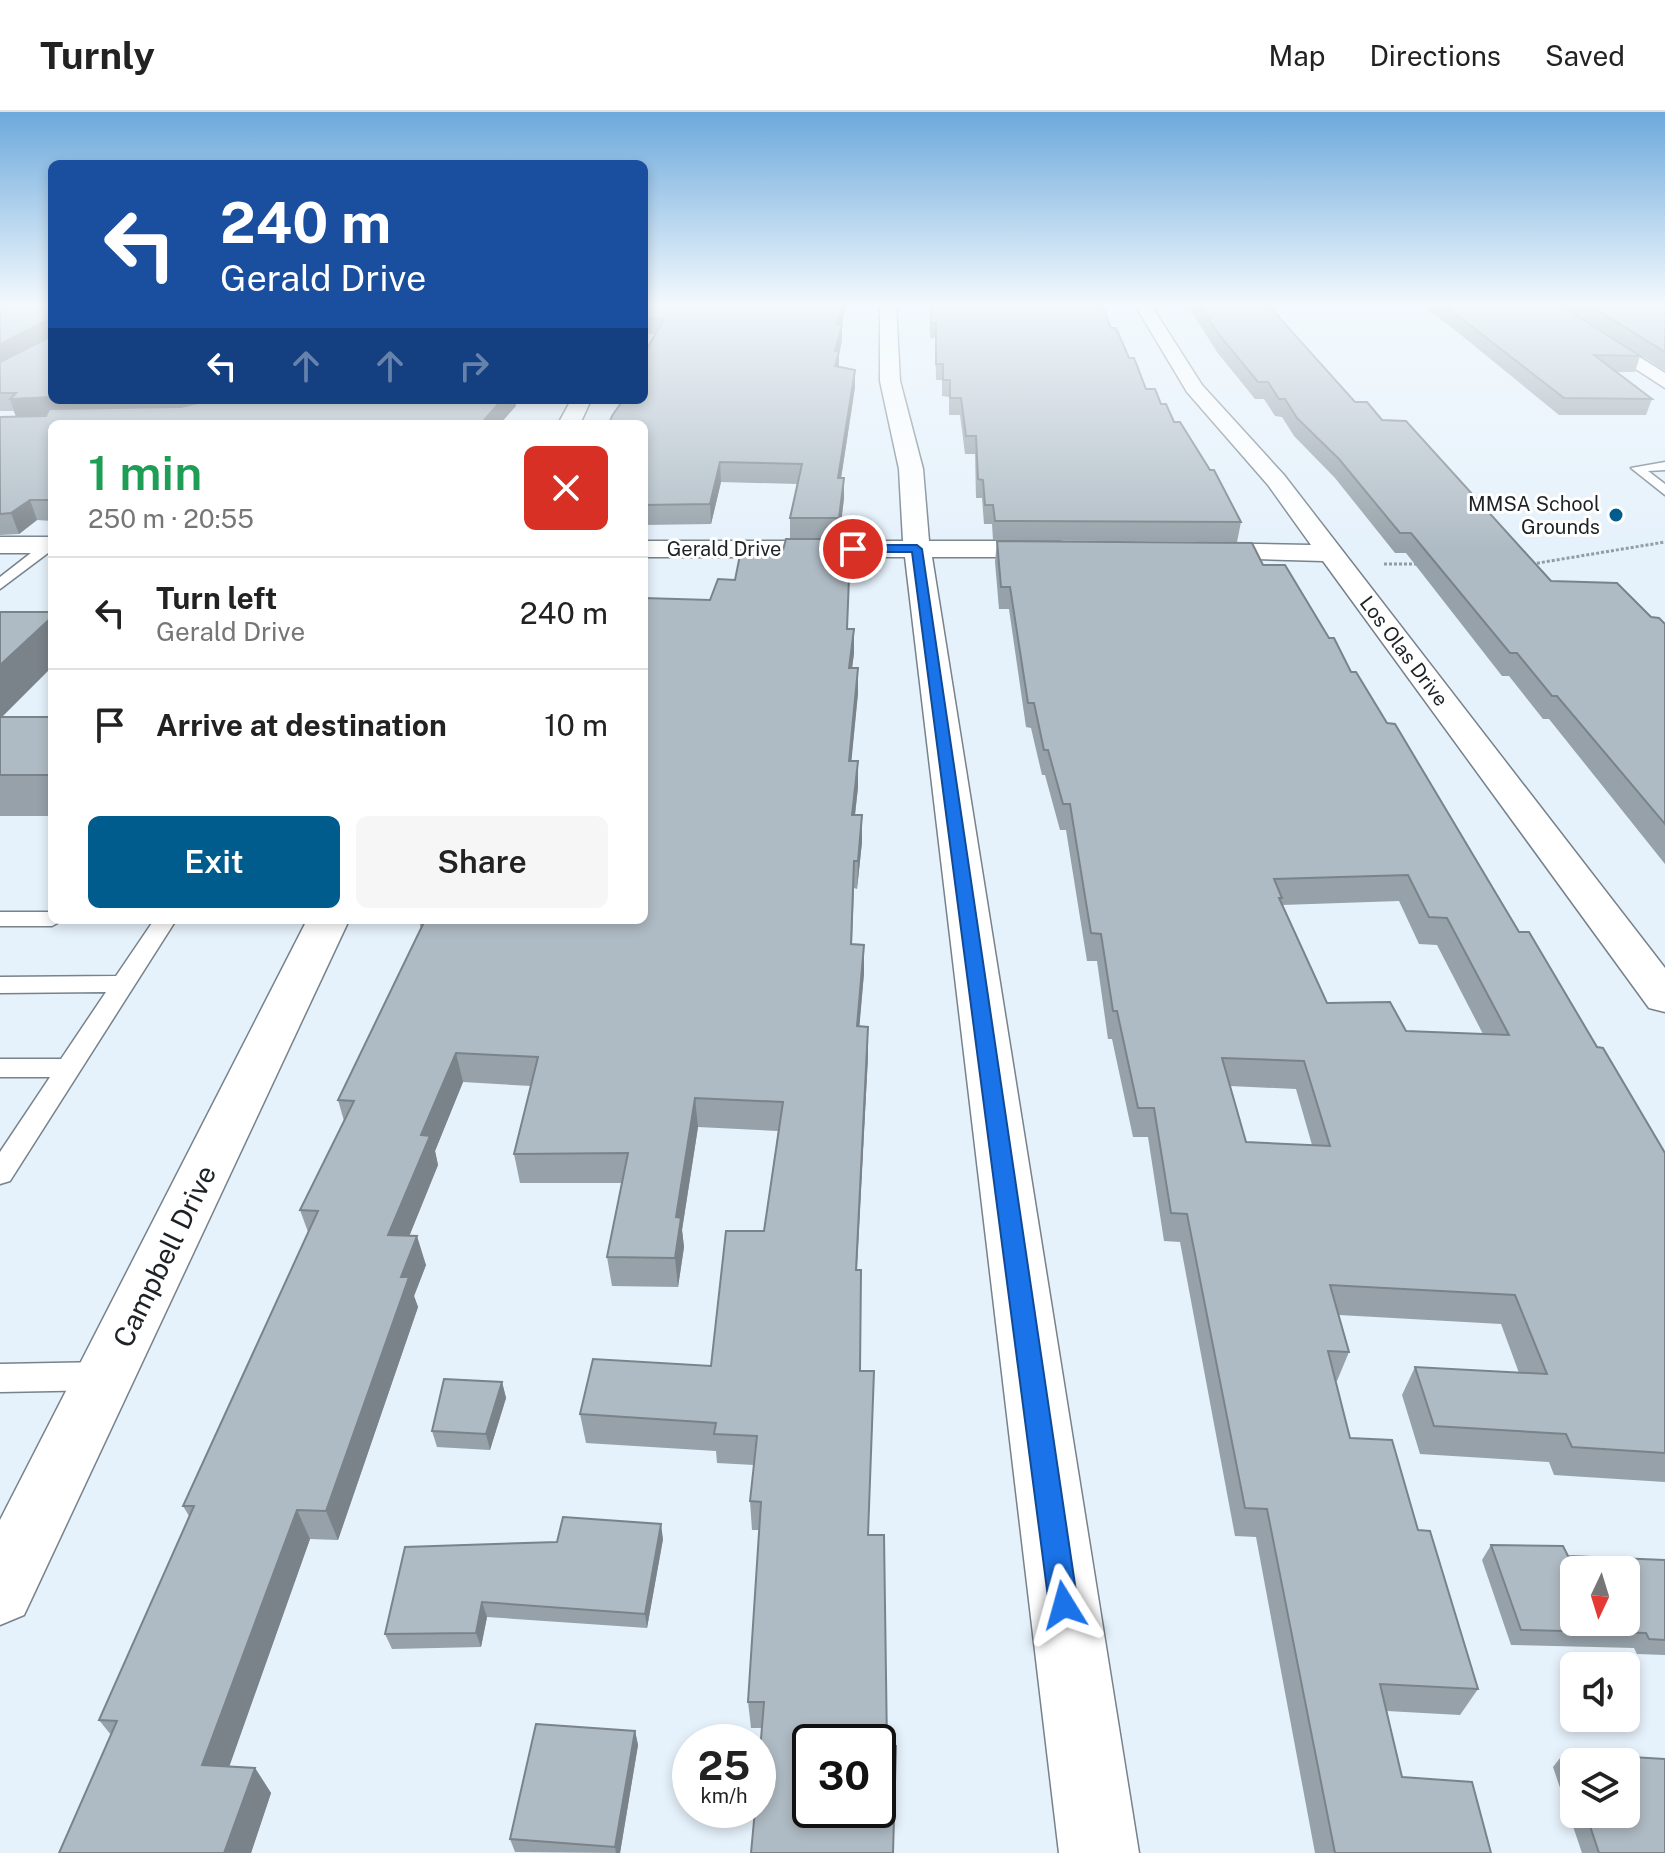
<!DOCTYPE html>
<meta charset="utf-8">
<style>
body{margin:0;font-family:"Public Sans",sans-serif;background:#f6f6f6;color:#222;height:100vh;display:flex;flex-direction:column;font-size:30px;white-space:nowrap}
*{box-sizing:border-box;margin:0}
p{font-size:26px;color:#767676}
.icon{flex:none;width:44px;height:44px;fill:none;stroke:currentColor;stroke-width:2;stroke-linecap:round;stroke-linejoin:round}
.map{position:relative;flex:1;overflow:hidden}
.drawer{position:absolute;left:48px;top:308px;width:600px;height:504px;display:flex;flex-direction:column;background:#fff;border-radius:12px;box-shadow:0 4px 12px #0003}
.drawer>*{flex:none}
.hud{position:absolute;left:48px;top:48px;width:600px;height:244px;border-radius:12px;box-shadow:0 4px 12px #0003;background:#1a4fa0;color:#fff;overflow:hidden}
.needle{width:52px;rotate:184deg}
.fabs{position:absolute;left:1560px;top:1444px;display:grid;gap:16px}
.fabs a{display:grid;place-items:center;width:80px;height:80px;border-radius:12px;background:#fff;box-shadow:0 4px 12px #0003;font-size:40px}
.speed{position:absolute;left:672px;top:1612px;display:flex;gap:16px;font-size:40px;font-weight:700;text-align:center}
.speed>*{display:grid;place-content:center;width:104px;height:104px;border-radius:50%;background:#fff;box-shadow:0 4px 12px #0003;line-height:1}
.speed small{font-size:20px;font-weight:400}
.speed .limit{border:4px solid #111;border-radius:12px;background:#fff;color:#111}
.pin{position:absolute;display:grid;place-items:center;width:68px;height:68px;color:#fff;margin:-34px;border:4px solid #fff;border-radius:50%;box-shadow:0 2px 8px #0007}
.me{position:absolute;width:88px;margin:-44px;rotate:352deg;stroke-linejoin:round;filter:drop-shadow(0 0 6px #0008)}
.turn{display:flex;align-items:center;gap:28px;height:168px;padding:0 40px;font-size:36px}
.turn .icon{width:104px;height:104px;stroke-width:2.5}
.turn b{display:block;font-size:56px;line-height:68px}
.lanes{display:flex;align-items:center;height:76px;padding:0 40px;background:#0003;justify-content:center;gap:40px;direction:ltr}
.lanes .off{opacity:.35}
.round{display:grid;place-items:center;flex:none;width:84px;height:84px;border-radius:12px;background:#f6f6f6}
.summary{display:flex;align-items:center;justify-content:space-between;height:136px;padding:0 40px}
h1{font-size:48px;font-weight:600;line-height:60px;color:#1e9e55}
.action{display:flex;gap:16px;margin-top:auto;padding:16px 40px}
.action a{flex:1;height:92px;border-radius:12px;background:#005c8d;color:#fff;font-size:32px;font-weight:600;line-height:92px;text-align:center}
.action a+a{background:#f6f6f6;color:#222}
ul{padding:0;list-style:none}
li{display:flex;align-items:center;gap:24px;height:112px;padding:0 40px;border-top:2px solid #e0e0e0}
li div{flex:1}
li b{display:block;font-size:30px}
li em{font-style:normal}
header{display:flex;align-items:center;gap:48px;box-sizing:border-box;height:112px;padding:0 40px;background:#fff;border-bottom:2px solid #e0e0e0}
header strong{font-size:38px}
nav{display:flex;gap:44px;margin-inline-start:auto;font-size:28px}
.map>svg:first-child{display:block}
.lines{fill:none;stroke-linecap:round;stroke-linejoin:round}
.service-casing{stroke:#77828b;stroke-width:3}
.minor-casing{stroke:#77828b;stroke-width:3}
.path{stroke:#939ca3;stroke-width:3;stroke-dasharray:3 2;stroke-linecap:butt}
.service{fill:#fff;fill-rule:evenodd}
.minor{fill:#fff;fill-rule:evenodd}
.wall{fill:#96a1a9;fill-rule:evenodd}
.shaded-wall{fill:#7a8389}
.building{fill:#afbbc4;stroke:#7a8389;stroke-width:2;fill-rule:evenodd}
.route{fill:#1a73e8;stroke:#114b97;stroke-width:2}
.poi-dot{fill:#005c8d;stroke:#fff;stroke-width:3}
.labels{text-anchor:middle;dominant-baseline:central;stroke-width:6;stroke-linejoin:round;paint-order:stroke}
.far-poi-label{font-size:20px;fill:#1d2225;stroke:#fff;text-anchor:end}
.far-street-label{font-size:20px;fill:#1d2225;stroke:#fff}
.near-street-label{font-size:28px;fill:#1d2225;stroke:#fff}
</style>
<header>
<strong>Turnly</strong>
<nav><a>Map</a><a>Directions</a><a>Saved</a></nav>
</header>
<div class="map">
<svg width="1665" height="1741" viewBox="0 0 1665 1741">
<rect width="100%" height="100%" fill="#e5f1fb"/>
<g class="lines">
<defs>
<g id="service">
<path d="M1665,350v8l-17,1 17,13v11l-34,-27z"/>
<path d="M52,429v9l-52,39v-12l45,-35z"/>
<path d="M0,800h52v8h11l-11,6h-52z"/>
<path d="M154,808h22l-166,261 -10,3v-32l50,-75h-50v-18h61l45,-67 -106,1v-16l116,-1z"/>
<path d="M105,1250l12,4 4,10 -4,10 -12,4 -105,2v-28z"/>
</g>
<g id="minor">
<path d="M880,193h16l4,76 23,88 6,72h128l9,2 4,6 -4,6 -9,2h-125l207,1296h-80l-154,-1296h-261v-16h259l-4,-72 -19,-88z"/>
<path d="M1135,193h16l51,80 82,90 381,493v44l-16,-4 -326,-447 -134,-4 -4,-6 4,-6 9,-2 113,2 -43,-60 -81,-93z"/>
<path d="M1537,193h20l108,68v15z"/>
<path d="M571,288h20l-11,24h-22z"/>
<rect x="0" y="425" width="52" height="16"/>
<path d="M307,808h42l-325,695 -24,10v-105z"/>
</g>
</defs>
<use href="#service" class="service-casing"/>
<use href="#minor" class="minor-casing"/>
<g class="path">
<path d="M1384,452h34"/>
<path d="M1532,452l133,-22"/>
</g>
<use href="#service" class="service"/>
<use href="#minor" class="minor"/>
</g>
<g class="wall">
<path d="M0,193l52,95h464l-1,2 1,4 -464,18v97l-15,-1 -18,14 -19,1v-118l16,-1 -2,-5h-14z"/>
<path d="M644,193h202l-4,19v16l-3,14v13l16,3v17l-14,91 3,20 -5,42 -3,-1v12h14l-3,78 7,24 -2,15h6v25l-7,68h7v26l-3,28h7v27l-5,47 -3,-1 -2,56 12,29 -5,54 9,29 -11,214 3,101 8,164 19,211 6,107 -131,-125h-11l-3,-26 11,-172h-7l-2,-29 4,-36 -37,-2 -1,-12 -130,-8 -6,-29 131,-48 53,-135 14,-100 -80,-4 -16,103 2,17 -6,40 -66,-1 -5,-29 15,-74h-102l-6,-29 17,-68 -68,-4 -28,69 3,14 -29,71 17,29 -12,31 4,11 -80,233 -28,-1 -81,227 26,2 16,25 -20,60h-192l52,-118 -12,-15 90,-204 -6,-10 125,-274 -8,-22 44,-89 -6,-21 83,-171 -2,-9h225l66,-320 25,-20 48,-30 7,-11v-21l7,-34 -76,-2 -10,42 -67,1v-101l-23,-21v-3h23l12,-66h-12z"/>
<path d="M930,193h172l9,23 35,61 15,15 13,18 67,100 -4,20 -244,-2 -1,-16h-8l-2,-26h-6l-1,-44h-10l-5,-39h-11v-18l-7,-1v-16h-6l-1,-42h-5z"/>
<path d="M1183,193h85l87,97 27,18 169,161 114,43v240l-116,-145h-6l-34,-43h-7l-96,-123h-11l-60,-75 -41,-42 -12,-19 -7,-1 -11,-17h-9l-38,-47 -26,-41h-5z"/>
<path d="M1420,193h140l80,51 -5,16h-19l36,27 -6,16h-87l-109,-89z"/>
<path d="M1562,193h103v66z"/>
<path d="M997,429l266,24 66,73 58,85 132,209 78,115 68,106v329l-111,-7 -5,-13 -129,-8 -18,-59 13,-28 104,6 -18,-49 -162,-9 10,37 -12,29h-1l14,57 68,92 60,159 -18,26 -73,-4 15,66 89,76h-176l-59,-316 -21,-1 -55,-294 -16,-1 -16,-104h-15l-21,-98h-4l-11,-78h-10l-21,-131h-6l-15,-55h-3l-11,-47 -5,-1 -17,-118h-10l-4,-47zM1399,789l20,43 18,1 46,89 -77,-3 -79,-28 -45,-98zM1230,974l66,3 16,56 -66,-3z"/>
<path d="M0,500l2,105h50v99h-52z"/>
<path d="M502,1270l4,16 -16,52 -53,-3 -5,-16z"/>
<path d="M663,1427l-16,89 -160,-11 -6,30 -89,2 -7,-15z"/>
<path d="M1491,1433l77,11 97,4v95l-28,-1 -3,-6 -123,-3 -29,-85z"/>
<path d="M635,1619l3,14 -18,108 -105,-1 -5,-13z"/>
<path d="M1564,1641l101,6v94h-83l-29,-86zM1574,1650h52v52h-52z"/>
</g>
<g class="shaded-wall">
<path d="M843,193h3l-9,35v-16z"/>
<path d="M47,208l5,16 -52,28v-20z"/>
<path d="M842,212v16l-3,14v14l-4,15v-32z"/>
<path d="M855,258v17l-17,111v-20z"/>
<path d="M52,285v3h162l-28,7 -170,10 -6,-18z"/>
<path d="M502,288h14l-1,2 1,4 -16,18h-14l-1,-5z"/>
<path d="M720,350l1,20 -10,42 -1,-20z"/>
<path d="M844,366v20l-5,42v-22z"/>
<path d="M30,388l7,20 -18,14 -8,-21z"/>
<path d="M52,505v50l-52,52v-54z"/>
<path d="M854,517v24l-5,39v-24z"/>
<path d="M858,556v25l-9,93v-25z"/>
<path d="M858,649v26l-6,54v-26z"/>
<path d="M862,703v27l-5,47 1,-28z"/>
<path d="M864,833v28l-7,82v-29z"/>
<path d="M868,915v29l-13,243 1,-29z"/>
<path d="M456,941l7,29 -28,69 3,14 -40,99 -10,-29 33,-100z"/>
<path d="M695,986l3,29 -16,103 2,17 -6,40 -3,-29 1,-41z"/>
<path d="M417,1124l9,29 -12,31 4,11 -80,233 -12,-29 75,-234z"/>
<path d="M502,1270l4,16 -16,52 -4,-16z"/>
<path d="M297,1398l13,29 -89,251 -19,-25z"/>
<path d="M661,1412l2,15 -16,89 -2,-14z"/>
<path d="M482,1490l5,15 -6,30 -5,-14z"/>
<path d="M635,1619l3,14 -18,108h-4l-1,-6z"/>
<path d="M255,1656l16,25 -20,60h-27z"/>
</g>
<g class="building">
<path d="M0,193h52v92l-42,2 6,-6h-16v-31l48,-24 -1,-18 -47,24z"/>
<path d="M644,193h199l-6,19h5l-7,27h4l-4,15 20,4 -17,108h6l-5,40h-49l12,-54 -82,-2 -10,42 -66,1v-81h-35l3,-8 11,-16h21v-46l20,-35 -20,-1z"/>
<path d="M931,193h171l9,23h5l13,30h5l12,31h9l6,15h5l8,18h6l30,48h4l27,52 -246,-1 -2,-16h-8l-2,-25 -5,-1 -2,-43h-10l-5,-38h-11v-18h-7v-16h-7v-41h-5z"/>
<path d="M1199,193h69l87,97h12l15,18 24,1 145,160 66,2 34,34 8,1 6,6v200l-108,-128h-5l-35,-43h-7l-99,-120h-11l-61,-74 -42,-41 -12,-19h-6l-11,-17h-10l-38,-46z"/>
<path d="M1444,193h116l80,51 -46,-1 58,44 -88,-1z"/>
<path d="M1589,193h76v47z"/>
<path d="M210,288h292l-17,19 9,1 -4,4h-438v76h-22l-19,13 -11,1v-97l46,-1 3,-7 132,-2z"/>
<path d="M786,427h50l-2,12h16l-3,78h7l-5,39h9l-9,93h9l-6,54h10l-4,46h-4l-3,83 13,1 -7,81 11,1 -12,243h5l-1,101h14l-6,164h16l3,211h9l-3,107h-142l4,-43h3v-34l6,-74h-16l13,-200 -11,-1 7,-65 -43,-2 2,-11 -136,-9 13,-55 118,7 15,-135h38l19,-129 -88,-4 -19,119 5,1 -6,40 -68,-1 21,-104 -114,1 24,-97 -82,-4 -35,82 9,1 -42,99 29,1 -16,41h8l-83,234 -29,-1 -95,255 53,3 -31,85h-165l58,-132 -18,-1 95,-214h-11l135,-295 -18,-1 54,-109 -16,-1 87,-180h219v-322l66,2 8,-21 17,1 6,-30h42zM810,1630h68v68h-68z"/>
<path d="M997,429l255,2 11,22h22l44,73h5l17,34h5l31,51 8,1 124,208h10l68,115 6,1 62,105v300l-93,-6 -6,-13 -132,-8 -19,-59 132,7 -32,-79 -185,-10 19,67 -21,-1 22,87 42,2 26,90 12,1 48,158 -98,-5 22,93 70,5 19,71h-156l-68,-344 -22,-1 -58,-294 -16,-1 -17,-105h-16l-21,-97h-4l-12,-77 -10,-1 -21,-129h-7l-15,-54h-4l-10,-47h-6l-18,-116h-9zM1408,763l21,42 18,1 62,117 -103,-4 -16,-29 -63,1 -48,-105h3l-8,-19zM1222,946l82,3 26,85 -84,-4z"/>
<path d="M0,500h52v5l-52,48z"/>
<rect x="0" y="605" width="52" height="58"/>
<path d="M444,1267l58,3 -16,52 -54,-3z"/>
<path d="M563,1405l98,7 -16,90 -163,-12 -6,31 -91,1 20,-87 152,-5z"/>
<path d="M1491,1433l72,1 5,10 97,4v80l-16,-1 -3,-6 -125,-3zM1574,1458h52v52h-52z"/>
<path d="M536,1612l99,7 -20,116 -105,-8z"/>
<path d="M1564,1641l101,6v94h-66l-13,-39h40v-52h-52v19z"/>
</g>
<linearGradient id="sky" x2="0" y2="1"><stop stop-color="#6da9dc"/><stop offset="0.44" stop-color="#f3f9fd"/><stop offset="1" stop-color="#f3f9fd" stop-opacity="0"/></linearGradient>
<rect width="1665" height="437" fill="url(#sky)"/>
<path class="route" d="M917,433l5,4 156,1056 -4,10 -10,4 -10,-4 -5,-10 -137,-1053h-59l-5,-3 5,-4z"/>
<circle class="poi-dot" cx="1616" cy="403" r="8"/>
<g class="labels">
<g class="far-poi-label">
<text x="1600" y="392">MMSA School<tspan x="1600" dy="23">Grounds</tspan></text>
</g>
<g class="far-street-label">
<text x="724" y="437">Gerald Drive</text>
<text transform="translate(1404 539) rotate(53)">Los Olas Drive</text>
</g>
<g class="near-street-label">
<text transform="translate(164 1144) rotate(-64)">Campbell Drive</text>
</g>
</g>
</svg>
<div class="fabs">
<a><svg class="needle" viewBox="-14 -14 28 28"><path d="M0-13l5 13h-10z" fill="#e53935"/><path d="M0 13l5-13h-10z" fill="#767676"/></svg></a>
<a><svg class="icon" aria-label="sound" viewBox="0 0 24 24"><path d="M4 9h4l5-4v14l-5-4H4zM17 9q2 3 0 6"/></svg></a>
<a><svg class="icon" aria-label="layers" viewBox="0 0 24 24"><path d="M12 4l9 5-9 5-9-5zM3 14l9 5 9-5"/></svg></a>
</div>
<div class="speed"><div>25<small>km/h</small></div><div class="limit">30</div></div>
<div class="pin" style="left:853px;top:437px;background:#d93025"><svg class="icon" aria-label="arrive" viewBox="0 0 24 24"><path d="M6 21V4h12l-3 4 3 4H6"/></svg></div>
<svg class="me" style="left:1064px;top:1493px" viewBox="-20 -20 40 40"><path d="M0-17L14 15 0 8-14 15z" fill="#1a73e8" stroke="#fff" stroke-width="4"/></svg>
<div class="hud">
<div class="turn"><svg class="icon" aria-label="left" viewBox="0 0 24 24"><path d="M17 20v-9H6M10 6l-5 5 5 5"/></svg><div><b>240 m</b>Gerald Drive</div></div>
<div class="lanes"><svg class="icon" aria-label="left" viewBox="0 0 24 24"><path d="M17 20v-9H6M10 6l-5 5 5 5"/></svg><svg class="icon off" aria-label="ahead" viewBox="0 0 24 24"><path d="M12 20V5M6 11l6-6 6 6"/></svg><svg class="icon off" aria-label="ahead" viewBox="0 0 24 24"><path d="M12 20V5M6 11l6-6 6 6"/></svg><svg class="icon off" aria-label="right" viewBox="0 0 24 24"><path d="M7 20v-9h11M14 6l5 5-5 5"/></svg></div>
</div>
<section class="drawer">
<div class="summary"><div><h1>1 min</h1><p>250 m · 20:55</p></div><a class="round" style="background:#d93025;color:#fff"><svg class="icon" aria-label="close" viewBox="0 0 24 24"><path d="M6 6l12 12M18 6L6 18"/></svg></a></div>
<ul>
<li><svg class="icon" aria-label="left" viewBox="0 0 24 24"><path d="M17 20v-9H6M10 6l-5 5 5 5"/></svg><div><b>Turn left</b><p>Gerald Drive</p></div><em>240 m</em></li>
<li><svg class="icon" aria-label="arrive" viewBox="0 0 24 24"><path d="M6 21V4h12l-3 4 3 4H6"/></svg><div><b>Arrive at destination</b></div><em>10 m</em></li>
</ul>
<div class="action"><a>Exit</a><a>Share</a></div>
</section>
</div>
